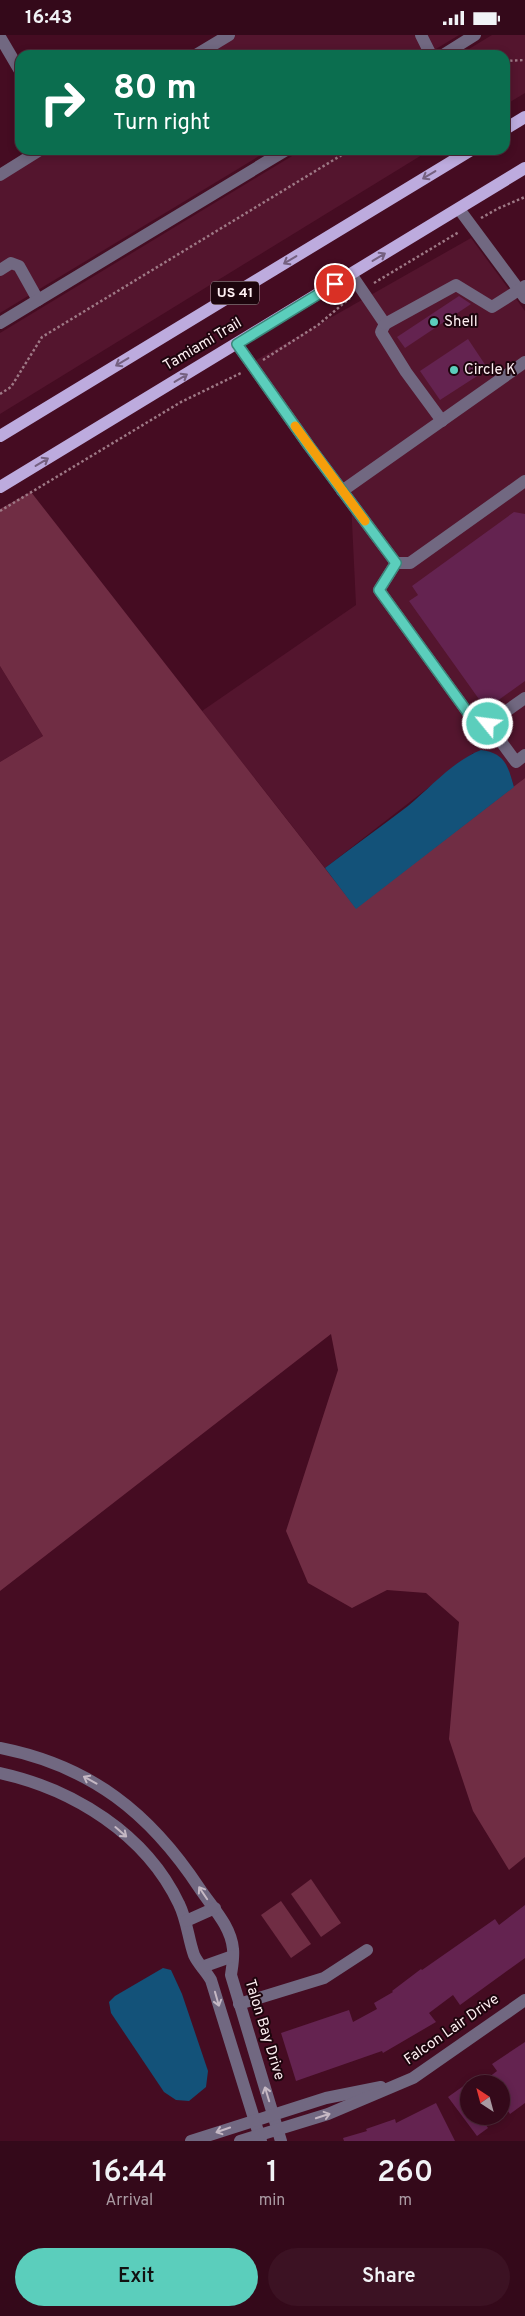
<!DOCTYPE html>
<style>
body{margin:0;font-family:Overpass,sans-serif;background:#3c1223;color:#f1f3f6;height:100vh;display:flex;flex-direction:column;font-size:19px;white-space:nowrap}
*{box-sizing:border-box;margin:0}
p{font-size:16px;color:#a99aa2}
.icon{flex:none;width:28px;height:28px;fill:none;stroke:currentColor;stroke-width:2;stroke-linecap:round;stroke-linejoin:round}
.map{position:relative;height:2106px;overflow:hidden}
.panel{display:flex;flex-direction:column;background:#34091a;flex:1}
.panel>*{flex:none}
.banner{position:absolute;left:15px;top:15px;width:495px;height:105px;border-radius:15px;box-shadow:0 2px 8px #0003,0 0 0 1px #4e2a39;background:#0b6e4f;color:#fff;overflow:hidden}
.needle{width:32px;rotate:324deg}
.fabs{position:absolute;left:460px;top:2040px;display:grid;gap:10px}
.fabs a{display:grid;place-items:center;width:50px;height:50px;border-radius:50%;background:#34091a;box-shadow:0 2px 8px #0003,0 0 0 1px #4e2a39;font-size:25px}
.pin{position:absolute;display:grid;place-items:center;width:42px;height:42px;color:#fff;margin:-21px;border:2px solid #fff;border-radius:50%;box-shadow:0 1px 5px #0007}
.me{position:absolute;width:55px;margin:-28px;rotate:299deg;stroke-linejoin:round;filter:drop-shadow(0 0 4px #0008)}
.turn{display:flex;align-items:center;gap:18px;height:105px;padding:0 15px;font-size:22px}
.turn .icon{width:65px;height:65px;stroke-width:2.5}
.turn b{display:block;font-size:35px;line-height:42px}
.eta{display:flex;justify-content:space-evenly;align-items:center;height:85px;text-align:center}
.eta b{font-size:30px;font-weight:600;line-height:35px}
.button{display:flex;gap:10px;margin-top:auto;padding:10px 15px}
.button a{flex:1;height:58px;border-radius:30px;background:#5bcebc;color:#111;font-size:20px;font-weight:600;line-height:58px;text-align:center}
.button a+a{background:#3c1223;color:#f1f3f6}
.status{display:flex;justify-content:space-between;align-items:center;height:35px;padding:0 25px;background:#34091a;direction:ltr}
.status svg{height:14px;fill:currentColor}
.map>svg:first-child{display:block}
.built{fill:#54152e}
.green{fill:#702d44}
.water{fill:#135279}
.building{fill:#642350}
.lines{fill:none;stroke-linecap:round;stroke-linejoin:round}
.path{stroke:#9e7986;stroke-width:2.5;stroke-dasharray:2.5 2.5;stroke-linecap:butt}
.minor{stroke:#716881;stroke-width:12}
.major{stroke:#bdabde;stroke-width:12}
.oneway{stroke:#756080}
.oneway2{stroke:#c5b8c4}
.route-casing{stroke:#3b867a;stroke-width:12}
.route{stroke:#5bcebc;stroke-width:9}
.slow{stroke:#f59e0b;stroke-width:9}
.poi-dot{fill:#5bcebc;stroke:#1d050d;stroke-width:2}
.labels{text-anchor:middle;dominant-baseline:central;stroke-width:4;stroke-linejoin:round;paint-order:stroke}
.shield{fill:#1d050d;stroke:#baa8ad;stroke-width:1}
.shield-label{font-size:14px;font-weight:bold;fill:#fdeef1}
.poi-label{font-size:15px;fill:#fdeef1;stroke:#1d050d;text-anchor:start}
.street-label{font-size:15px;fill:#fdeef1;stroke:#1d050d}
</style>
<div class="status"><b>16:43</b><svg viewBox="0 0 49 12"><path d="M0 12V9h3v3zM5 12V6h3v6zM10 12V3h3v9zM15 12V0h3v12zM26 1h20v11H26zM47 4h2v5h-2z"/></svg></div>
<div class="map">
<svg width="525" height="2106" viewBox="0 0 525 2106">
<rect width="100%" height="100%" fill="#450c22"/>
<g class="built">
<path d="M225,0h234l-33,20h-234z"/>
<path d="M492,0h33v58l-20,12v-50h-46z"/>
<path d="M39,115h230l-269,163v-139z"/>
<path d="M302,115h128l-430,264v-81z"/>
<path d="M471,203l54,73v467l-11,9 -4,-13 -37,-21 -148,115 -123,-157 154,-106 -5,-104 -100,-138z"/>
<path d="M0,631l43,70 -43,26z"/>
</g>
<g class="green">
<path d="M31,457l325,416 169,-130v1079l-16,13 -36,-59 -24,-72 10,-117 -33,-29 -39,-3 -35,18 -44,-25 -22,-52 52,-161 -7,-36 -331,257v-829l43,-26 -43,-70v-157z"/>
<path d="M311,1844l30,44 -20,14 -30,-43z"/>
<path d="M281,1866l30,43 -20,14 -30,-43z"/>
</g>
<g class="water">
<path d="M481,715c24,3 27,16 33,37l-158,122 -31,-41c27,-21 56,-41 83,-62 23,-19 45,-45 73,-56z"/>
<path d="M163,1933l8,2 11,24 26,77 -2,16 -17,14 -13,-1 -12,-8 -53,-79 -2,-11 6,-6z"/>
</g>
<g class="building">
<path d="M459,261l12,8 -66,44 -8,-11z"/>
<path d="M468,304l20,30 -48,31 -20,-29z"/>
<path d="M514,477l11,2v167l-39,28 -77,-108 9,-6 -6,-9z"/>
<path d="M525,1870v53l-65,47 -7,-10 -24,18 7,9 -53,31 -1,-2 -86,30 -15,-48 68,-23 4,12 24,-13 -3,-6 19,-11 -1,-1 29,-22 1,1 73,-51 4,6z"/>
<path d="M525,2007v61l-15,11 -9,-13v-17h-21l17,-13 -5,-7z"/>
<path d="M469,2047v34h11l8,12 -11,8 -29,-39z"/>
<path d="M436,2068l19,38h-111l-1,-3 24,-7 -1,-2 29,-10 1,4z"/>
</g>
<g class="lines">
<g class="path">
<path d="M505,26l20,-1"/>
<path d="M481,183l18,-10 26,-11"/>
<path d="M374,248l85,-51"/>
<path d="M263,325l55,-35 32,-27"/>
<path d="M0,359l11,-7 31,-50 308,-187"/>
<path d="M0,476l181,-109 60,-29"/>
</g>
<g class="minor">
<path d="M421,0l10,20"/>
<path d="M0,2l20,34"/>
<path d="M196,20l33,-20"/>
<path d="M443,20l32,-20"/>
<path d="M0,140l40,-25"/>
<path d="M459,174l66,89"/>
<path d="M0,235l11,-7 8,3 19,34"/>
<path d="M351,239l34,50 -4,8 25,40 36,49"/>
<path d="M0,288l286,-173"/>
<path d="M385,289l71,-39 36,22 33,-21"/>
<path d="M237,309l72,102 87,117 -17,27 92,127 17,7 37,-26"/>
<path d="M342,456l183,-129"/>
<path d="M396,528h14l115,-82"/>
<path d="M488,689l28,38 9,-7"/>
<path d="M0,1713c91,18 150,65 200,141 12,18 31,37 33,60 1,9 -1,18 -2,26l50,166"/>
<path d="M0,1738c73,16 146,61 179,131 8,16 9,34 15,51 4,9 12,16 17,25l50,161"/>
<path d="M186,1886l29,-13"/>
<path d="M202,1932l31,-11"/>
<path d="M239,1969l85,-26 43,-28"/>
<path d="M191,2106l135,-43 55,-11"/>
<path d="M240,2106l88,-27 85,-36 112,-78"/>
</g>
<g class="major">
<path d="M505,94l20,-12"/>
<path d="M0,401l471,-286"/>
<path d="M0,452l525,-319"/>
</g>
</g>
<defs><path id="oneway-shaft" d="M-6 0H5M1.5-3L5.5 0L1.5 3" fill="none" stroke-width="1.6" stroke-linecap="round" stroke-linejoin="round" transform="scale(1.25)"/></defs>
<g class="oneway">
<use href="#oneway-shaft" transform="translate(429 140) rotate(149)"/>
<use href="#oneway-shaft" transform="translate(379 222) rotate(-31)"/>
<use href="#oneway-shaft" transform="translate(290 225) rotate(149)"/>
<use href="#oneway-shaft" transform="translate(122 327) rotate(149)"/>
<use href="#oneway-shaft" transform="translate(181 343) rotate(-31)"/>
<use href="#oneway-shaft" transform="translate(42 427) rotate(-31)"/>
</g>
<g class="oneway2">
<use href="#oneway-shaft" transform="translate(90 1745) rotate(-151)"/>
<use href="#oneway-shaft" transform="translate(121 1797) rotate(41)"/>
<use href="#oneway-shaft" transform="translate(203 1858) rotate(-124)"/>
<use href="#oneway-shaft" transform="translate(217 1964) rotate(74)"/>
<use href="#oneway-shaft" transform="translate(267 2059) rotate(-107)"/>
<use href="#oneway-shaft" transform="translate(323 2081) rotate(-18)"/>
<use href="#oneway-shaft" transform="translate(223 2095) rotate(161)"/>
</g>
<g class="lines">
<defs>
<path id="route" d="M335,249l-98,60 72,102 87,117 -17,27 92,127 17,7"/>
</defs>
<use href="#route" class="route-casing"/>
<use href="#route" class="route"/>
<path class="slow" d="M295,391l70,95"/>
</g>
<g class="poi-dot">
<circle cx="434" cy="287" r="5"/>
<circle cx="454" cy="335" r="5"/>
</g>
<g class="labels">
<rect class="shield" x="211" y="246.5" width="48" height="23" rx="4"/>
<g class="shield-label">
<text x="235" y="258">US 41</text>
</g>
<g class="poi-label">
<text x="444" y="287">Shell</text>
<text x="464" y="335">Circle K</text>
</g>
<g class="street-label">
<text transform="translate(203 310) rotate(-31)">Tamiami Trail</text>
<text transform="translate(264 1995) rotate(73)">Talon Bay Drive</text>
<text transform="translate(452 1995) rotate(-35)">Falcon Lair Drive</text>
</g>
</g>
</svg>
<div class="fabs">
<a><svg class="needle" viewBox="-14 -14 28 28"><path d="M0-13l5 13h-10z" fill="#e53935"/><path d="M0 13l5-13h-10z" fill="#a99aa2"/></svg></a>
</div>
<div class="pin" style="left:335px;top:249px;background:#d93025"><svg class="icon" aria-label="arrive" viewBox="0 0 24 24"><path d="M6 21V4h12l-3 4 3 4H6"/></svg></div>
<svg class="me" style="left:488px;top:689px" viewBox="-20 -20 40 40"><circle r="17" fill="#5bcebc" stroke="#fff" stroke-width="3"/><path d="M0-11L8 9 0 5-8 9z" fill="#fff"/></svg>
<div class="banner">
<div class="turn"><svg class="icon" aria-label="right" viewBox="0 0 24 24"><path d="M7 20v-9h11M14 6l5 5-5 5"/></svg><div><b>80 m</b>Turn right</div></div>
</div>
</div>
<section class="panel">
<div class="eta">
<div><b>16:44</b><p>Arrival</p></div>
<div><b>1</b><p>min</p></div>
<div><b>260</b><p>m</p></div>
</div>
<div class="button"><a>Exit</a><a>Share</a></div>
</section>
